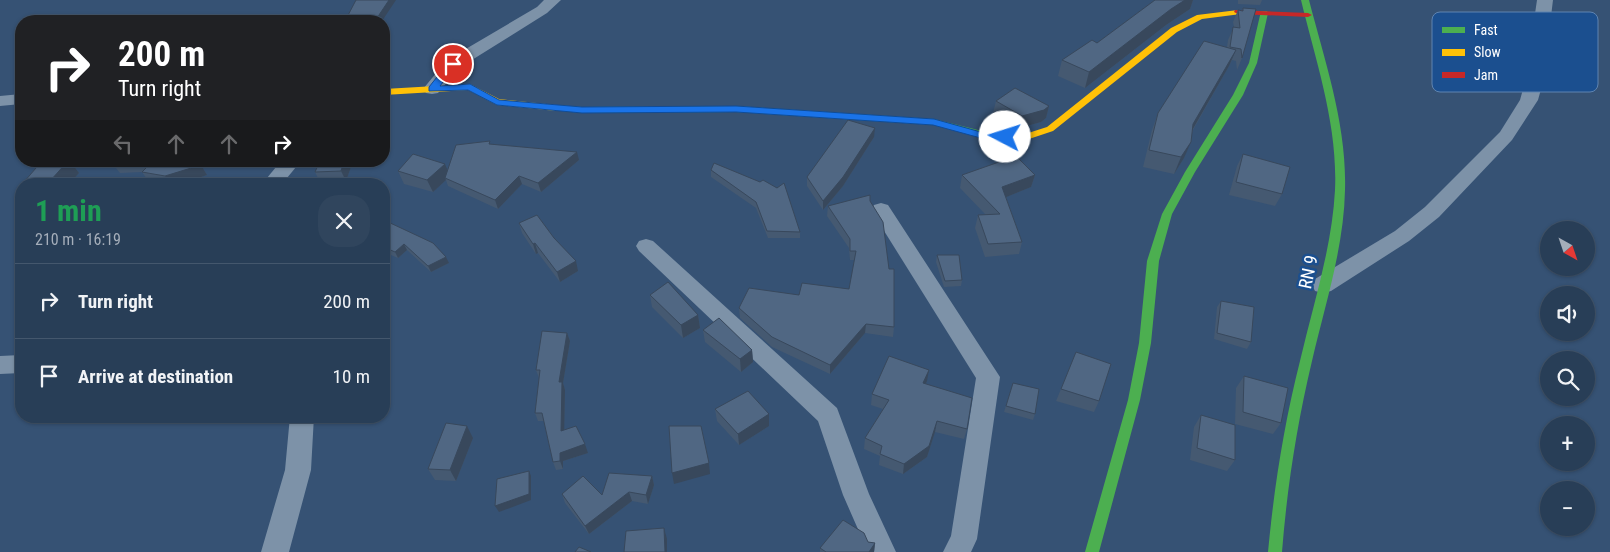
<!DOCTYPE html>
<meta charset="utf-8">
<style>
body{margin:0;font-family:"Roboto Condensed",sans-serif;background:#30455d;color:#f1f3f6;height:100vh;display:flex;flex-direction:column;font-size:19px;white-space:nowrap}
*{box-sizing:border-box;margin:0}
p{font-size:16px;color:#a5aeba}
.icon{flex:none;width:28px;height:28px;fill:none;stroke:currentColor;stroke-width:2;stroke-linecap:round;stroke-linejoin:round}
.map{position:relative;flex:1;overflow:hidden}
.side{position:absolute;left:15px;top:178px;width:375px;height:245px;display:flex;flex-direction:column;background:#283e57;border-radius:20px;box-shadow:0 1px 4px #0004,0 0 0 1px #44576d}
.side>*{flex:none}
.hud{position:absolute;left:15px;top:15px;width:375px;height:152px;border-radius:20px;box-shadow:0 1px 4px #0004,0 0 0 1px #44576d;background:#202124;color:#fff;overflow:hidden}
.needle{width:32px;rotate:140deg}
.fabs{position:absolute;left:1540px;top:221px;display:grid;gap:10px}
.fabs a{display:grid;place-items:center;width:55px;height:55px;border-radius:50%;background:#283e57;box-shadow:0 1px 4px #0004,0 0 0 1px #44576d;font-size:25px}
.pin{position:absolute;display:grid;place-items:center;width:42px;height:42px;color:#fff;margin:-21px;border:2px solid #fff;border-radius:50%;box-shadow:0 1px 5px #0007}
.me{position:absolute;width:55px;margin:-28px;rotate:275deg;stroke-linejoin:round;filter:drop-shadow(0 0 4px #0008)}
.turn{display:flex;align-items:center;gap:18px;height:105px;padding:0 20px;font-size:22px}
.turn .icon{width:65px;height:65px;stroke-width:2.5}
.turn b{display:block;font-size:35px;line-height:42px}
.lanes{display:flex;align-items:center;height:48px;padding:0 20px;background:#0003;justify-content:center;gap:25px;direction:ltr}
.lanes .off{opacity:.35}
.round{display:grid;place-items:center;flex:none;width:52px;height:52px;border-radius:20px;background:#30455d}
.overview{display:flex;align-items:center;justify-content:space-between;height:85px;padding:0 20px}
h1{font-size:30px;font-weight:700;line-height:38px;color:#1e9e55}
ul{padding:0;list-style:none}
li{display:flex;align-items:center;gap:15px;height:75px;padding:0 20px;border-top:1px solid #44576d}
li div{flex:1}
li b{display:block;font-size:19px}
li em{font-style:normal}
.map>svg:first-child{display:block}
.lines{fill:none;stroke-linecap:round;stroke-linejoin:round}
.street{fill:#7d92a8;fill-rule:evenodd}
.fast{fill:#4caf50;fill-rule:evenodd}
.slow{fill:#ffc107;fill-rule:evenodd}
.jam{fill:#c62828;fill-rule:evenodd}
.wall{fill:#455971}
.shaded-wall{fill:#38485c}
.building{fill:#506783;stroke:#38485c}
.route{fill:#1a73e8;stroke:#114b97}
.labels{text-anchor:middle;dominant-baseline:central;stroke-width:5;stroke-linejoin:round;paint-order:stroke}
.street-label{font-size:18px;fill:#fff;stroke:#1b4f8f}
.key{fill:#1b4f8f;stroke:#5f84b1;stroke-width:1}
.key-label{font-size:14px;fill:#fff}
</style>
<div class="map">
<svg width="1610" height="552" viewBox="0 0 1610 552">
<rect width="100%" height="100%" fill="#365274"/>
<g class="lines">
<g class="street">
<path d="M544,0h17l-14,13 -88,55 -21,25 -6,1 -6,-1 -3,-4 24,-29 90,-53z"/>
<path d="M1537,0h16l-10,82 -5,18 -26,40 -73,77 -30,24 -78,50 -8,2 -8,-2 -3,-6 3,-6 80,-48 30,-24 75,-75 20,-32 5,-18z"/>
<path d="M21,94v10l-21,2v-10z"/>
<path d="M281,161h20l-19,23h-20z"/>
<path d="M881,203l7,2 112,172 -23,162 -6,13h-28l8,-16 25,-158 -105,-168 3,-5z"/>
<path d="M646,239l7,2 184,167 32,86 27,58h-28l-25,-57 -25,-74 -179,-170 -3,-5 3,-5z"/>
<path d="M21,355v18l-21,1v-18z"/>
<path d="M290,416h24l-3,54 -22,82h-28l24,-82z"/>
</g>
<g class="fast">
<path d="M1301,0h8c16,62 38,125 36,190 -1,57 -20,115 -33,171 -15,63 -25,127 -30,191h-14c6,-64 16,-128 32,-191 13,-56 32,-113 35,-171 3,-65 -19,-128 -34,-190z"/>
<path d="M1261,11h6l1,2 -11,50 -14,32 -48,77 -23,42 -13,47 -8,82 -11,57 -41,152h-14l43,-152 11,-57 8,-82 15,-47 23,-42 48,-77 16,-32z"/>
<path d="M556,105l26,2 154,-1 198,13 64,16 2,2 -5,3 -61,-15 -198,-13 -154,1 -29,-3v-4z"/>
</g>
<g class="slow">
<path d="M1238,10l4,2 -1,2 -39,5 -25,13 -124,99 -30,10 -28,-1 -5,-3 5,-3 27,1 25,-8 124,-99 26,-13z"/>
<path d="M470,84l29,15 57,6 5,3 -5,3 -59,-6 -29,-15 -84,5v-6z"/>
</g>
<path class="jam" d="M1235,10l73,3 4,2 -4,2 -70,-3 -4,-2z"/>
</g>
<g class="wall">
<path d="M1155,0h38l-3,9 -24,16 -81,63 -27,-12 4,-16 35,-17z"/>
<path d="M1238,0h24l-2,5 -22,-1z"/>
<path d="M1243,8l-1,50 -5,12 -1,-9 -4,-1 -3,6 -36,64 -9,28 -10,16 -31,-7 9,-37 6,-17 69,-66 1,-7 6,-13 -1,-5 5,-12 4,1z"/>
<path d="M996,101l53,5 -3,12 -5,4 -22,6 -26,-15z"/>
<path d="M874,137l-31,49 -20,24 -16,-24v-9z"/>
<path d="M491,144l88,16 -38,32 -19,-8 -24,25 -50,-23 -2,-6 -13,12 -29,-8 -6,-13h49z"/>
<path d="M1243,154l39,40 -7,12 -46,-11 8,-29z"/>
<path d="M42,161h28l9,12 -10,11h-43l-2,-2z"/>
<path d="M113,161h82l1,2 5,2 6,10 -27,9h-20l-11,-2 -7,-10 -22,1 -8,-10z"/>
<path d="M320,161h33l-7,20 -26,1 -5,-10z"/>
<path d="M711,170l89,62v6h-32l-12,-30 -45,-31z"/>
<path d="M962,175h73l-4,12 -25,10 16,45 -3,12 -34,3 -10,-29 3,-13h8l-26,-27z"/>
<path d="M870,201l24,126 -1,10 -28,-4 -35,41 -58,-27 -32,-29 -1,-10 60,-13 50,-6 6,-29h-5l-1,-12 -22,-32 1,-10z"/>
<path d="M519,223l35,15 24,33 -18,11 -22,-29 -2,1 -14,-21z"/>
<path d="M384,225l65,38 -18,9 -24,-22 -9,8 -14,-6v-21l2,-2z"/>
<path d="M937,255l25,25 -1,6 -17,1 -8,-25z"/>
<path d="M650,295l48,20 2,13 -17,10 -31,-31z"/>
<path d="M1221,301l30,41 -4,7 -33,-10 3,-32z"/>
<path d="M703,330l49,20 1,12 -12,10 -36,-30z"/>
<path d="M567,333l3,8 -7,42 2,7 -1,40 24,23 -25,8v8l-7,1 -3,-8 -9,-41h-6l-3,-8 4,-35 -3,-8z"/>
<path d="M929,370l-3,14 41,45 -3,10 -29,-7 -8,25 -24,17 -24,-9 1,-9 -16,-7 1,-11 18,-29 -12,-4 1,-11z"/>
<path d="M1244,376l37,47 -8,11 -38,-10 1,-36z"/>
<path d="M1013,383l22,31 -2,6 -29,-8z"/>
<path d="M1061,389l38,12 -5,11 -38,-11z"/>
<path d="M715,409l54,17 -30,19 -22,-24z"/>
<path d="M1201,415l34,45 -8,11 -37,-11 4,-33z"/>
<path d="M473,438l-17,43 -21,-1 -7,-11z"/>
<path d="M652,476l2,9 -6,19 -16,-3 -43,33 -24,-31 -3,-9 40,1z"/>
<path d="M868,542l7,1 -1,9h-54v-4z"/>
</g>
<g class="shaded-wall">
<path d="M389,0h7l-14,21h-7z"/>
<path d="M1185,0h8l-3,9 -24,16 -81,63 4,-16 82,-63z"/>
<path d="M1236,50l-7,16 -43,75 7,-17z"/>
<path d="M1049,106l-3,12 -5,4 -22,6 3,-12z"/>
<path d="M875,128l-1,9 -31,49 -20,24v-9z"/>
<path d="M1191,142l-7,16 -10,16 7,-17z"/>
<path d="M577,152l2,8 -38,32 -3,-9z"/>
<path d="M68,161h2l9,12 -10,11h-17l-2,-3z"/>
<path d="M188,161h7l1,2 5,2 6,10 -27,9h-9l-6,-8z"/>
<path d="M344,161h9l-7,20 -5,-10z"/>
<path d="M445,164l5,12 -5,2 1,2 -13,12 -6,-12z"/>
<path d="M1035,175l-4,12 -32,13 3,-13z"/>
<path d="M519,176l3,8 -24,25 -3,-9z"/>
<path d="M535,243l3,10 -2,1 -3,-10z"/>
<path d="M404,244l3,6 -9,8 -3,-6z"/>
<path d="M446,257l3,6 -18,9 -3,-6z"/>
<path d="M576,261l2,10 -18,11 -3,-10z"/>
<path d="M698,315l2,13 -17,10 -2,-13z"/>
<path d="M866,324l-1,9 -35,41v-9z"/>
<path d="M567,333l3,8 -7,42 2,7 -1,49 -3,-8 -2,-49z"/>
<path d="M752,350l1,12 -12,10 -1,-13z"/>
<path d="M929,370l-2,11 -6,13 2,-11z"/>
<path d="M769,414v12l-30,19 -1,-11z"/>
<path d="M937,421l-2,11 -8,25 -24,17 1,-10z"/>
<path d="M467,426l6,12 -17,43 -6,-11z"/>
<path d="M585,444l3,9 -25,8v8l-3,-8v-8z"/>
<path d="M709,463l1,11 -36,10 -2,-11z"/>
<path d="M529,471l2,5v24l-32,12 -4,-6z"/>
<path d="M652,476l2,9 -6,19 -2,-9z"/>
<path d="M629,492l3,9 -43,33 -4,-8z"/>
<path d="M664,528l3,11v13h-2z"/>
<path d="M875,543l-1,9h-5z"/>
</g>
<g class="building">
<path d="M356,0h33l-14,21h-30z"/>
<path d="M1155,0h30l-14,9 -82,63 -27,-12 30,-20 5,3z"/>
<path d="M1243,8l13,1 -14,49 -1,-9 -11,-2 3,-20 7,1 -2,-18 5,1z"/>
<path d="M1204,41l32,9 -43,74 -2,18 -10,15 -32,-7 9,-37z"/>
<path d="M1015,88l34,18 -5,4 -22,6 -26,-15z"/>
<path d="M848,120l27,8 -32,49 -20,24 -16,-24z"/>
<path d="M490,141l-1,3 88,8 -39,31 -19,-7 -24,24 -50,-22 11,-33z"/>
<path d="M413,154l32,10 -18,16 -29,-9z"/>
<path d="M1243,154l47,13 -8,27 -46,-12z"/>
<path d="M1016,156l19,19 -33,12 20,55 -34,2 -10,-29 22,-1 -38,-39z"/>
<path d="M42,161h26l-18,20 -26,1z"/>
<path d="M113,161h32l-33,2z"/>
<path d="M153,161h40l8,4 -36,11 -23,-4z"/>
<path d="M320,161h24l-3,10 -26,1z"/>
<path d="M714,163l46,19 3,-2 14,8 7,-5 16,49 -33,-1 -11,-29 -45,-32z"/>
<path d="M870,195v6l13,21 6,47h5v58l-28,-3 -36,41 -58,-28 -33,-29 10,-20 50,7 3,-12 47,6 7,-38h-6v-12l-22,-33z"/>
<path d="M537,215l17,23 22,23 -19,11 -22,-29 -2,1 -14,-21z"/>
<path d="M386,221l47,22 13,14 -18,9 -24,-22 -9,8 -11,-5v-16l3,-3 -3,-4z"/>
<path d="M937,255h22l3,25 -17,1z"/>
<path d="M668,282l30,33 -17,10 -31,-30z"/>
<path d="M1221,301l33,6 -3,35 -34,-9z"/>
<path d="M719,318l33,32 -12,9 -37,-29z"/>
<path d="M542,331l25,2 -8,49h3l-1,49 15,-5 9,18 -25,9v8l-7,1 -11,-49h-7l5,-43h-4z"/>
<path d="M1076,352l35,12 -12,37 -38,-12z"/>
<path d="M889,356l40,14 -6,13 49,15 -5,31 -30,-8 -8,25 -25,18 -24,-10 2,-8 -17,-8 24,-38 -17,-6z"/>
<path d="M1244,376l44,12 -7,35 -38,-11z"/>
<path d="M1013,383l26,6 -4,25 -29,-8z"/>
<path d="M748,391l21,23 -31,20 -23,-25z"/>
<path d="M1201,415l34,10v35l-38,-12z"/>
<path d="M446,423l21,3 -17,44 -22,-1z"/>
<path d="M669,426h32l8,37 -37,10z"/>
<path d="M529,471v23l-34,12 2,-27z"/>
<path d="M609,473l43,3 -6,19 -17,-3 -44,34 -23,-32 21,-18 19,19z"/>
<path d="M843,520l21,13 4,9 7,1 -6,9h-43l-6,-4z"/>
<path d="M664,528l1,24h-41l2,-21z"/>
<path d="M579,547l12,5h-16z"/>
</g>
<path class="route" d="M453,61l4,3 -17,22 30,-2 29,16 83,7 154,-1 198,13 54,15h17l5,3 -5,4 -17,-1 -55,-15 -197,-13 -154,1 -85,-8 -29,-15 -39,1v-4l20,-25z"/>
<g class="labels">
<g class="street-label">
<text transform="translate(1308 272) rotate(-78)">RN 9</text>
</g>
</g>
<rect x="1432" y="12" width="166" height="80" rx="8" class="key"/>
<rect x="1442" y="27" width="23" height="6" fill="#4caf50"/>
<rect x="1442" y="49" width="23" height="7" fill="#ffc107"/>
<rect x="1442" y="72" width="23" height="6" fill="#c62828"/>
<g class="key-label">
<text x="1474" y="35">Fast</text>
<text x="1474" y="57">Slow</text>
<text x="1474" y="80">Jam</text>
</g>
</svg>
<div class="fabs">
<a><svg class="needle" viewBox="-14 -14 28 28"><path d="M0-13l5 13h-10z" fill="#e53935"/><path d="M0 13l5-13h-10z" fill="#a5aeba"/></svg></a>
<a><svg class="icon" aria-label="sound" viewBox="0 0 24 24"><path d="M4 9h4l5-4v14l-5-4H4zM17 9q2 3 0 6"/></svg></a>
<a><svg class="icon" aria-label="search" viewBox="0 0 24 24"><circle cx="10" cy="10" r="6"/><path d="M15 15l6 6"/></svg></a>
<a>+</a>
<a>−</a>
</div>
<div class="pin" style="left:453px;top:64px;background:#d93025"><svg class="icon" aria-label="arrive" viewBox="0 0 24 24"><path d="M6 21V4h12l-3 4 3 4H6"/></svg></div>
<svg class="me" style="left:1005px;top:137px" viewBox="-20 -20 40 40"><circle r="19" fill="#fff"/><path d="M0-13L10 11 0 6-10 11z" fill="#1a73e8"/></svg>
<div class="hud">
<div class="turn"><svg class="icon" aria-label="right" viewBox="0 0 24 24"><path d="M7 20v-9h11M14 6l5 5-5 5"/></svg><div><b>200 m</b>Turn right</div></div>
<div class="lanes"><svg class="icon off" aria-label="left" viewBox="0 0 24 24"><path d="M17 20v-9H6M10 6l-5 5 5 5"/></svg><svg class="icon off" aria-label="ahead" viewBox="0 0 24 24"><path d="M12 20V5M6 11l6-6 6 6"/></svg><svg class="icon off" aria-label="ahead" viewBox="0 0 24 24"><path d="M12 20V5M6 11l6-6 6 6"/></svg><svg class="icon" aria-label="right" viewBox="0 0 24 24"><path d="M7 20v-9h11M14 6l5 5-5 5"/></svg></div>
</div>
<section class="side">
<div class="overview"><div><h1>1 min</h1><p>210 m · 16:19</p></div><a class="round"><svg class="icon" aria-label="close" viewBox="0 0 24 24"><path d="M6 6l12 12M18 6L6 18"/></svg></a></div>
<ul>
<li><svg class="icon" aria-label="right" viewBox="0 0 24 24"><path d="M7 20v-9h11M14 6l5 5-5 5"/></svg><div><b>Turn right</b></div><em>200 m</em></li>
<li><svg class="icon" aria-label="arrive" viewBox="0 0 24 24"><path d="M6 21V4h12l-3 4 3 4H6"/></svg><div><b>Arrive at destination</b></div><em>10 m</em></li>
</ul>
</section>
</div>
